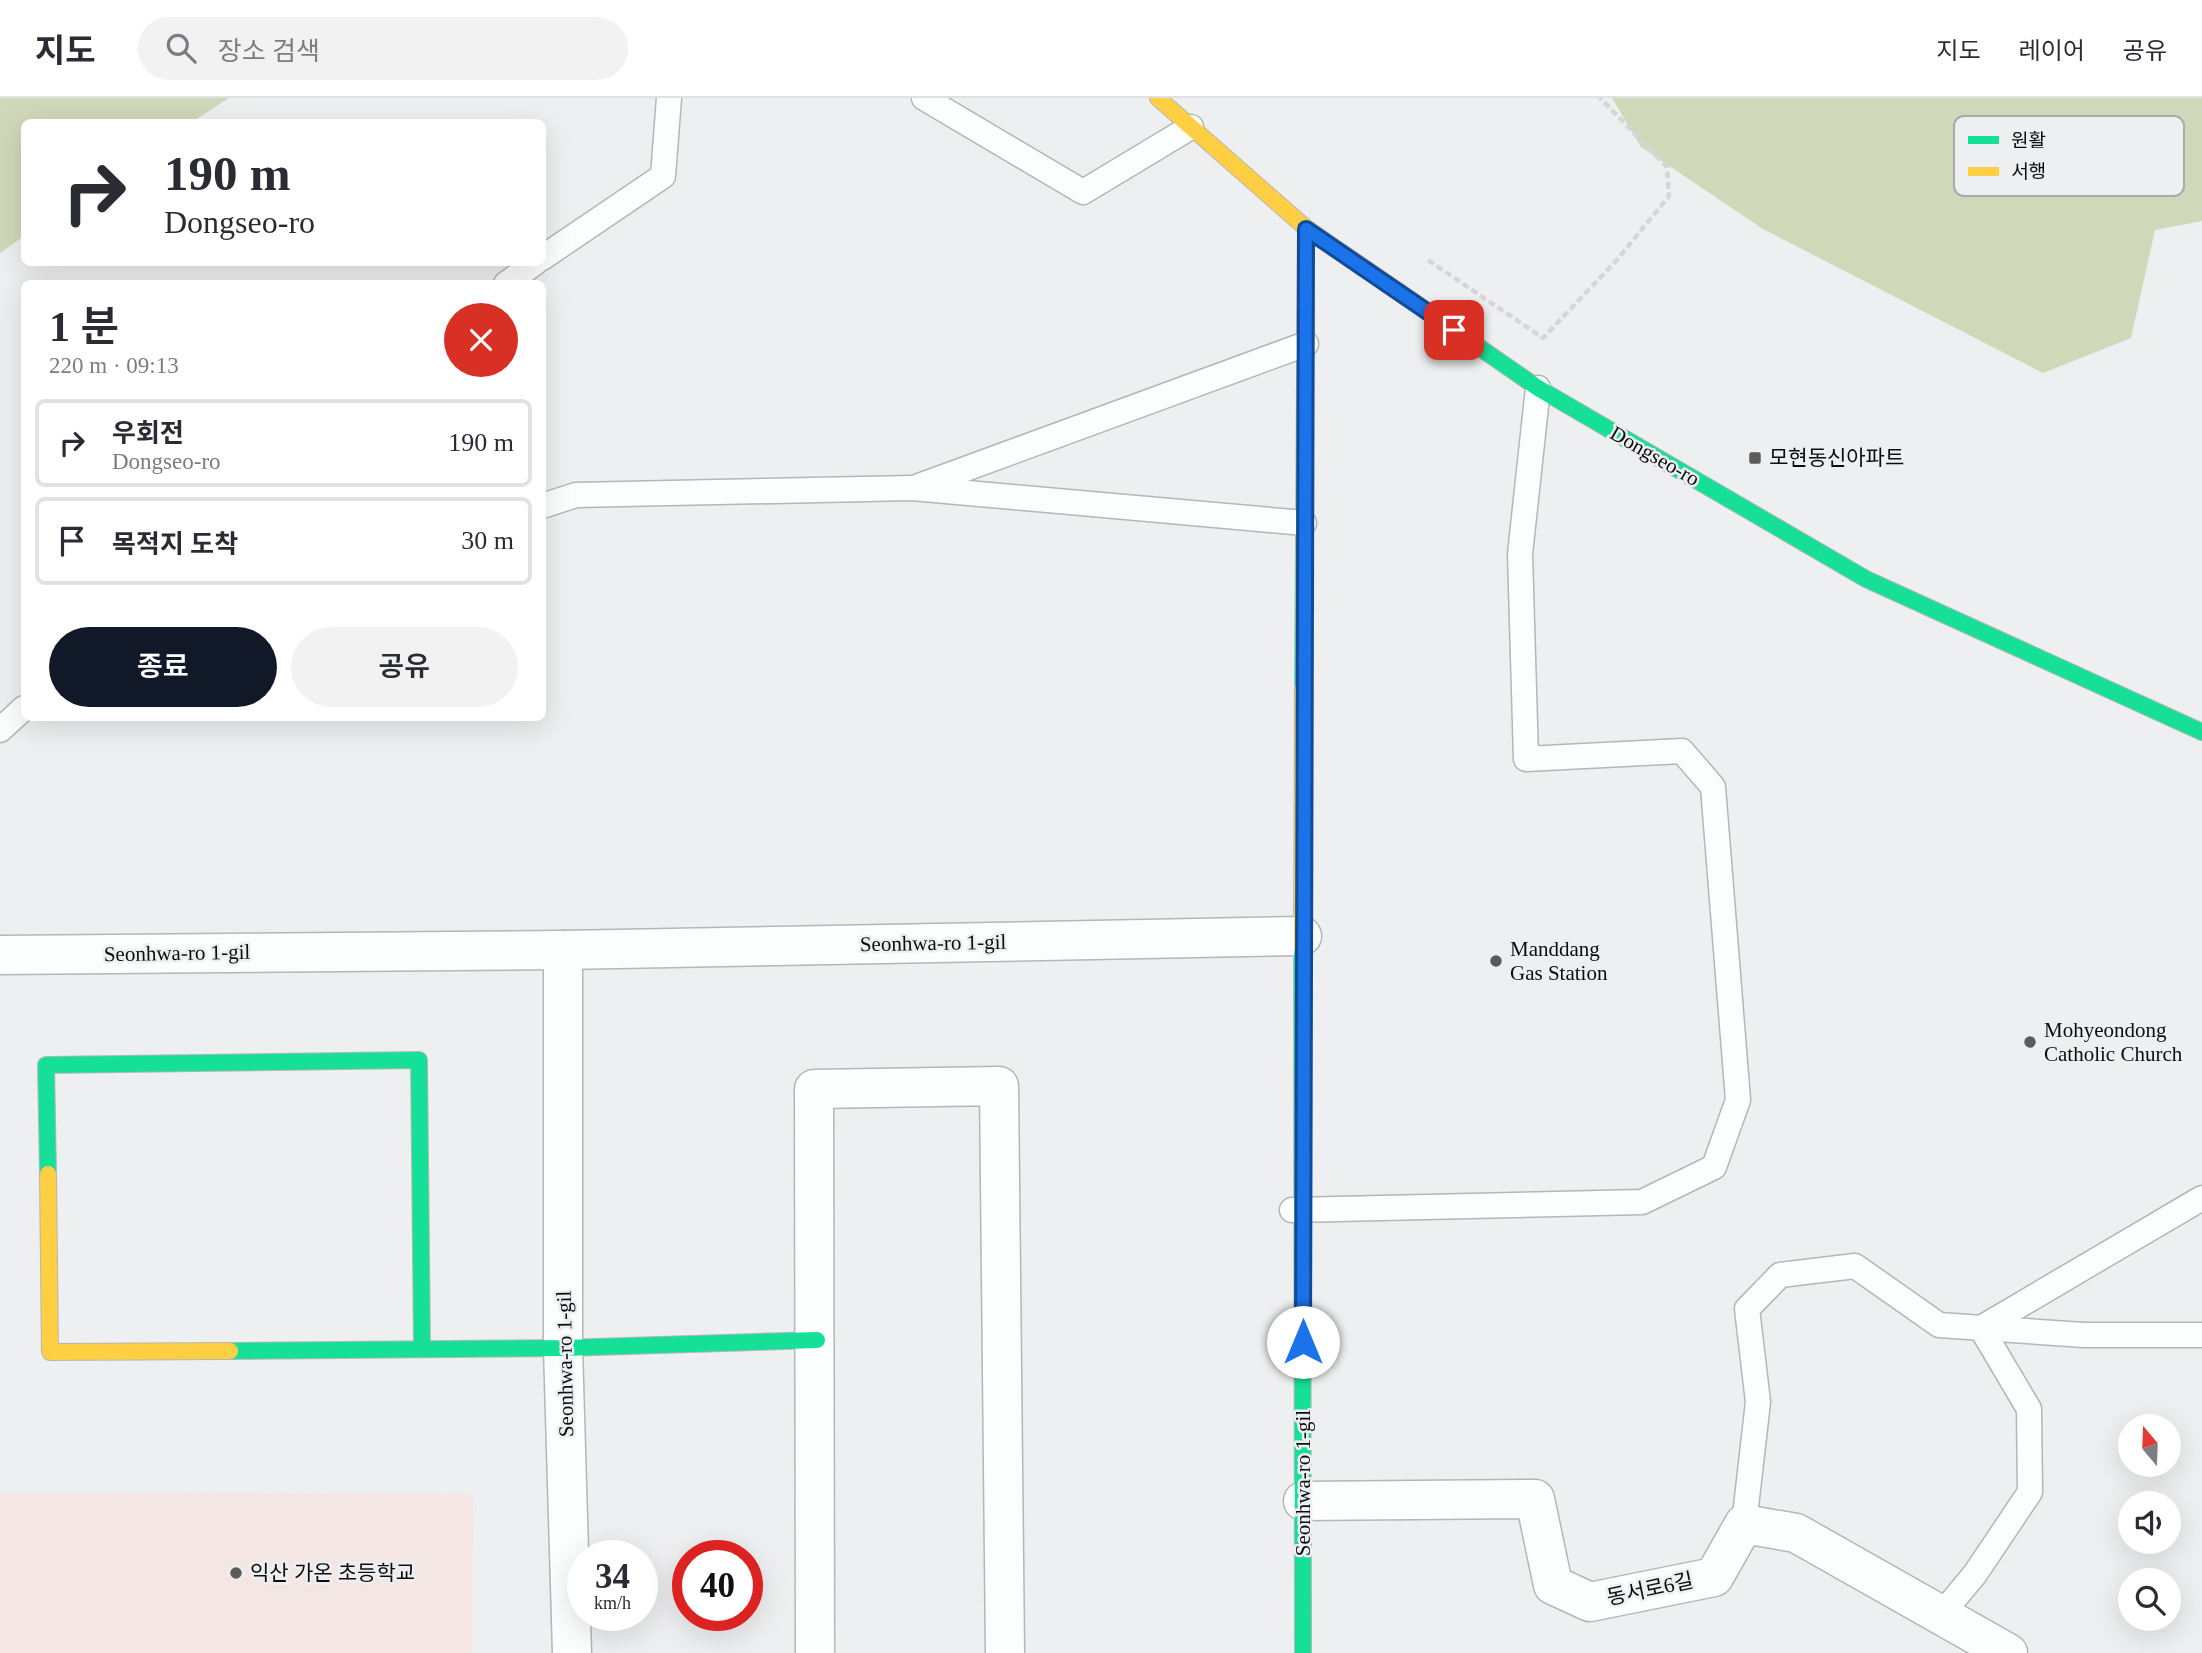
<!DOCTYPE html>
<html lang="ko">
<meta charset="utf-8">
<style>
body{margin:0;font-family:"Times New Roman","Noto Sans KR",serif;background:#f2f2f3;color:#2b2b33;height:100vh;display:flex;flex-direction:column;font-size:26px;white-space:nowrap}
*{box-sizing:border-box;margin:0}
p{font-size:23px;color:#7c7c81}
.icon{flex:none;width:38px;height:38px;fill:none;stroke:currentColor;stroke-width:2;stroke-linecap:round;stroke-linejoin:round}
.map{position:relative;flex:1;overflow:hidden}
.drawer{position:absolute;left:21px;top:182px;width:525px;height:441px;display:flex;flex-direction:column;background:#fff;border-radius:10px;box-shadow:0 7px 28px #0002}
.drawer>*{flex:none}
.banner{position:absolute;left:21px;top:21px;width:525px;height:147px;border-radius:10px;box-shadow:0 7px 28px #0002;background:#fff;color:#2b2b33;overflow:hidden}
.needle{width:46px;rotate:341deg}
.fabs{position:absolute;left:2118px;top:1316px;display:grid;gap:14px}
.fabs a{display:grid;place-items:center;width:63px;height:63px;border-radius:50%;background:#fff;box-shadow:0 7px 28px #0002;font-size:35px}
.speed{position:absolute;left:567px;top:1442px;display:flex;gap:14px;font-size:35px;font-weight:700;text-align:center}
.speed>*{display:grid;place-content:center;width:91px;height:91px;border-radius:50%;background:#fff;box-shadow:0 7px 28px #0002;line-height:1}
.speed small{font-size:18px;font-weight:400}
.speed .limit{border:10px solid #d22;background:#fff;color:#111}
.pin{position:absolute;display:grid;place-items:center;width:60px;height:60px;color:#fff;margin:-30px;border-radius:14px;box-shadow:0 4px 10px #0006}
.me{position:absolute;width:77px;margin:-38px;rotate:0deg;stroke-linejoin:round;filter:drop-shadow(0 0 5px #0008)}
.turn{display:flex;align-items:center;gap:24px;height:147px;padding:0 28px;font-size:32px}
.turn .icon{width:91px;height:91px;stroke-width:2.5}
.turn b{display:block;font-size:49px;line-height:60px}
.round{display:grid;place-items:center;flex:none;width:74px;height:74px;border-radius:37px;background:#f2f2f3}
.head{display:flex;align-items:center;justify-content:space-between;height:119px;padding:0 28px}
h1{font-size:42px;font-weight:600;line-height:52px}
.action{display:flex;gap:14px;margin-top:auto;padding:14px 28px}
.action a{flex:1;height:80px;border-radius:42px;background:#111827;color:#fff;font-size:28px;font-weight:600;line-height:80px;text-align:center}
.action a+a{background:#f2f2f3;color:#2b2b33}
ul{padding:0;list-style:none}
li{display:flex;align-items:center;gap:21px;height:88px;margin:0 14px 10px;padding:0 14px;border:4px solid #e1e1e2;border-radius:10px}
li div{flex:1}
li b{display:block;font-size:26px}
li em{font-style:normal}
header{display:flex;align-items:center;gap:42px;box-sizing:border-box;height:98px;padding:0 35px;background:#fff;border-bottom:2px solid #e1e1e2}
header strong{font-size:33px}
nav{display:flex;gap:38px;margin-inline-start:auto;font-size:24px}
.search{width:490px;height:63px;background:#f2f2f3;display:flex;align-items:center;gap:18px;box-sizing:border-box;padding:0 24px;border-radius:38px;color:#7c7c81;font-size:26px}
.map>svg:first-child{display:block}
.education{fill:#f4e6e3}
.green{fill:#d1d7b9}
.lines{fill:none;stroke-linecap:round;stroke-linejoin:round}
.lane-casing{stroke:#b5b6b7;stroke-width:27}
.street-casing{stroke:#b5b6b7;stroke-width:41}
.fast-casing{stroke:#b5b6b7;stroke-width:18}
.slow-casing{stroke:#b5b6b7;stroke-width:18}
.path{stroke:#d6d6d7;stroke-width:4.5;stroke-dasharray:7 3.5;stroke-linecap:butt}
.lane{stroke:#fcfdfd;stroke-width:24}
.street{stroke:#fcfdfd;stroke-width:38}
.fast{stroke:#16e098;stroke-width:16}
.slow{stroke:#ffcf43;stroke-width:16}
.route-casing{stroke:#114b97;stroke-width:18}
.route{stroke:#1a73e8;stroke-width:12}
.poi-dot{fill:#5b5b5c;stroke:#edeff1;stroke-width:2.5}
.labels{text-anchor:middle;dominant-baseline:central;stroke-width:5;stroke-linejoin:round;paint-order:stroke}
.street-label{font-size:21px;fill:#0c0c0d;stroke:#edeff1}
.poi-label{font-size:21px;fill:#0c0c0d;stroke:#edeff1;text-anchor:start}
.key{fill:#edeff1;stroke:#aaabad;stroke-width:2}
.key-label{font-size:19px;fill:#0c0c0d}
</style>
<header>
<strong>지도</strong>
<div class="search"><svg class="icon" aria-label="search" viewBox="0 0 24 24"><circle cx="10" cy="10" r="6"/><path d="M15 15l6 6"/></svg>장소 검색</div>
<nav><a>지도</a><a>레이어</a><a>공유</a></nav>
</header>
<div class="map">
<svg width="2202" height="1555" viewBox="0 0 2202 1555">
<rect width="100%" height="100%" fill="#eeeff0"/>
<path class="education" d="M0,1395l473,1 -1,159h-472z"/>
<g class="green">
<path d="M0,0h229l-37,24h-168v114l-24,17z"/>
<path d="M1612,0h590v123l-47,9 -24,108 -88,35 -280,-144 -122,-82z"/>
</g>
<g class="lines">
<defs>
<g id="lane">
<path d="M924,0l159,94 108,-65"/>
<path d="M542,160l121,-82 6,-78"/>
<path d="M506,186l30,-22"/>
<path d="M919,388l387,-142"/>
<path d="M542,408l34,-11 336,-7 392,35"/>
<path d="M0,632l24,-22"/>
<path d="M1292,1112l350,-8 72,-35 24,-67 -25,-313 -31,-36 -156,8 -6,-205 18,-166"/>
<path d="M1744,1426l14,-122 -11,-93 33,-34 75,-9 84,59 145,10h118"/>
<path d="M1940,1518l35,-42 55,-82 -1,-83 -48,-81 221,-130"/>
</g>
<g id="street">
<path d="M563,852v398l9,305"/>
<path d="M0,857l563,-5 739,-14"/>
<path d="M1303,1403l232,-2 18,86 37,17 124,-25 30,-53 52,9 212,120"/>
<path d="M815,1555l-1,-564 185,-3 6,567"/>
</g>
<g id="fast">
<path d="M1398,193l140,97 328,191 336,153"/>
<path d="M1303,591l3,-461"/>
<path d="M1302,851l1,704"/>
<path d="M48,1076l-2,-109 373,-5 3,288"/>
<path d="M230,1253l333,-3 254,-8"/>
</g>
<g id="slow">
<path d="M1158,0l148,130 92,63"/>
<path d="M1302,851l1,-260"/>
<path d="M48,1076l2,178 180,-1"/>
</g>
</defs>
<use href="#lane" class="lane-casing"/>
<use href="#street" class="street-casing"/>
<use href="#fast" class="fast-casing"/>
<use href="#slow" class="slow-casing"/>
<path class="path" d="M1428,162l115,78 73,-77 53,-65 -2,-29 -67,-69"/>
<use href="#lane" class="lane"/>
<use href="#street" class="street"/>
<use href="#fast" class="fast"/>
<use href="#slow" class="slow"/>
</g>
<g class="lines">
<defs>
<path id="route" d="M1303,1244l3,-1113 148,101"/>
</defs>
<use href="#route" class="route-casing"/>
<use href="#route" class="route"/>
</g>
<g class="poi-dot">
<rect x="1748" y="353" width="14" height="14" rx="3.5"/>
<circle cx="1496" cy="863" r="7"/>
<circle cx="2030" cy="944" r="7"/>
<circle cx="236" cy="1475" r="7"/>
</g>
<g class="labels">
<g class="street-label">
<text transform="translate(1655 358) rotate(30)">Dongseo-ro</text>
<text transform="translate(933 845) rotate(-1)">Seonhwa-ro 1-gil</text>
<text transform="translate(177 855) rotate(-1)">Seonhwa-ro 1-gil</text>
<text transform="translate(565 1266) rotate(-91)">Seonhwa-ro 1-gil</text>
<text transform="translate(1303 1385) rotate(-90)">Seonhwa-ro 1-gil</text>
<text transform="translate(1650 1491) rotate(-12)">동서로6길</text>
</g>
<g class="poi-label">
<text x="1769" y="360">모현동신아파트</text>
<text x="1510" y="851">Manddang<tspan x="1510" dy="24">Gas Station</tspan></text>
<text x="2044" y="932">Mohyeondong<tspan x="2044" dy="24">Catholic Church</tspan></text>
<text x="250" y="1475">익산 가온 초등학교</text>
</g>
</g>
<rect x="1954" y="18" width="230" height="80" rx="10" class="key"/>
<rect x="1968" y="38" width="31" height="8" fill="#16e098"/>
<rect x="1968" y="69" width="31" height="9" fill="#ffcf43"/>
<g class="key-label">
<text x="2011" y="49">원활</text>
<text x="2011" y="80">서행</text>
</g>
</svg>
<div class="fabs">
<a><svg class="needle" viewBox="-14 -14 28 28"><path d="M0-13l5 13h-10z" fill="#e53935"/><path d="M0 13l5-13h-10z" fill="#7c7c81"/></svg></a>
<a><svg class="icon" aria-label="sound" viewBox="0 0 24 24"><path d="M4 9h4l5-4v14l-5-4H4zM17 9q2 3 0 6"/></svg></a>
<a><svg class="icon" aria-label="search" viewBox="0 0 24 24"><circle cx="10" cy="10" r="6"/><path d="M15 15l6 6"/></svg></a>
</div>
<div class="speed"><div>34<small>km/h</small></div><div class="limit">40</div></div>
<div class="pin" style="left:1454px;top:232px;background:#d93025"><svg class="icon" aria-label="arrive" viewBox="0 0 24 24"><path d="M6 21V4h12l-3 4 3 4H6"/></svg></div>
<svg class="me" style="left:1303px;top:1244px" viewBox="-20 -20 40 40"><circle r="19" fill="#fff"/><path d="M0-13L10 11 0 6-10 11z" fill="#1a73e8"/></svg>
<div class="banner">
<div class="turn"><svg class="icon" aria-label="right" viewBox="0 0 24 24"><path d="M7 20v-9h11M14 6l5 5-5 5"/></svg><div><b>190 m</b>Dongseo-ro</div></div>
</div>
<section class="drawer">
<div class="head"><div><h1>1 분</h1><p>220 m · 09:13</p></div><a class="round" style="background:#d93025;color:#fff"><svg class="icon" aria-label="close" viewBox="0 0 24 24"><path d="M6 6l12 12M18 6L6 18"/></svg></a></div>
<ul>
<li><svg class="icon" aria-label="right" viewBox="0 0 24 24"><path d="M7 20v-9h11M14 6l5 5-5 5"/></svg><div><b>우회전</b><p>Dongseo-ro</p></div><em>190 m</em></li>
<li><svg class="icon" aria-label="arrive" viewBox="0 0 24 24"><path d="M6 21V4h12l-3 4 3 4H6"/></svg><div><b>목적지 도착</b></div><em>30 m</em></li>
</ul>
<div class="action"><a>종료</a><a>공유</a></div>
</section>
</div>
